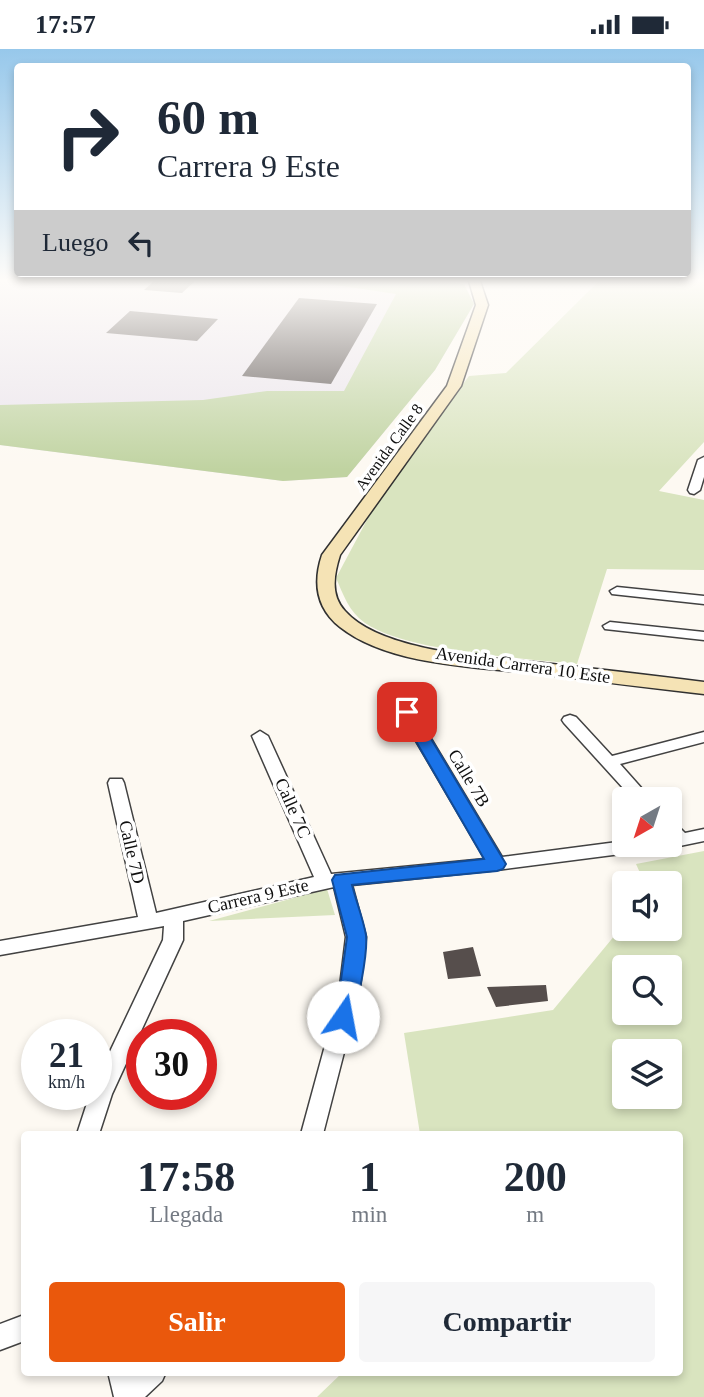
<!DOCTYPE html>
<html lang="es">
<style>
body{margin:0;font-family:Georgia,serif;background:#f6f6f7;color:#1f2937;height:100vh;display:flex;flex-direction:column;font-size:26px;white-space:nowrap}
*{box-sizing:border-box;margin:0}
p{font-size:23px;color:#747a83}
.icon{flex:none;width:38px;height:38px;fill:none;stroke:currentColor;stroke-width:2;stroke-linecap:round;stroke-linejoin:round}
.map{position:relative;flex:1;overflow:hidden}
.drawer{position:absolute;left:21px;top:1082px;width:662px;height:245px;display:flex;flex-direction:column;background:#fff;border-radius:7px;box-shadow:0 4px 10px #0003}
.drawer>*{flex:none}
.hud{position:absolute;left:14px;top:14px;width:677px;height:214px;border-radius:7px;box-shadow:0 4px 10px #0003;background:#fff;color:#1f2937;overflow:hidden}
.needle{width:46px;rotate:219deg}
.controls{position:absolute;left:612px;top:738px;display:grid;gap:14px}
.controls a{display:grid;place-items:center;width:70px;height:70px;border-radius:7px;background:#fff;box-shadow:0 4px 10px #0003;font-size:35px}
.speed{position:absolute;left:21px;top:970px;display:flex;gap:14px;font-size:35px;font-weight:700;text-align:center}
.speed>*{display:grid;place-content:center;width:91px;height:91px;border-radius:50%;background:#fff;box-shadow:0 4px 10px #0003;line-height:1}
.speed small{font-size:18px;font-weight:400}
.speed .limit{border:10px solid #d22;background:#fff;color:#111}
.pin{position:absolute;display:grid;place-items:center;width:60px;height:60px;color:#fff;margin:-30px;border-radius:14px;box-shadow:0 4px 10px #0006}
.me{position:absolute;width:77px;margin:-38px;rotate:12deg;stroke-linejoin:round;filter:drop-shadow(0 0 5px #0008)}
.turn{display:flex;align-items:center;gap:24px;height:147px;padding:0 28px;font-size:32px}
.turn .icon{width:91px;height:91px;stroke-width:2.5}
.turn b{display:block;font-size:49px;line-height:60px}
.then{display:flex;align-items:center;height:66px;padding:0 28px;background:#0003;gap:14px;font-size:26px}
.eta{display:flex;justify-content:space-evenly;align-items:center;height:119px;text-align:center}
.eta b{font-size:42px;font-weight:700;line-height:49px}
.button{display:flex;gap:14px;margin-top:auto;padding:14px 28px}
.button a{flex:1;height:80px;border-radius:7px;background:#ea580c;color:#fff;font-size:28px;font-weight:700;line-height:80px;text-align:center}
.button a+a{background:#f6f6f7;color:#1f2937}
.status{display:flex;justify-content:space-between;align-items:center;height:49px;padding:0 35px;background:#fff;direction:ltr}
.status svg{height:19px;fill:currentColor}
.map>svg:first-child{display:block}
.industrial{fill:#eae4ec}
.green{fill:#d9e4bf;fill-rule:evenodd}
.forest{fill:#c0d3a1}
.building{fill:#564e4c}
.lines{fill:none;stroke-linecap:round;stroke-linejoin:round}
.minor-casing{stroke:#424242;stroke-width:3}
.secondary-casing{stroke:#313131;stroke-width:3}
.minor{fill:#fff;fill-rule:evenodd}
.secondary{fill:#f5e3b5;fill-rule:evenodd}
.route{fill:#1a73e8;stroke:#114b97;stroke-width:2}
.labels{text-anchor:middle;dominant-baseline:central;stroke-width:7;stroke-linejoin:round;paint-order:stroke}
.far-street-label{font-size:16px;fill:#0f0f0f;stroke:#fff}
.street-label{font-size:18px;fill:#0f0f0f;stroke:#fff}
</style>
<div class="status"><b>17:57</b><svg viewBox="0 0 49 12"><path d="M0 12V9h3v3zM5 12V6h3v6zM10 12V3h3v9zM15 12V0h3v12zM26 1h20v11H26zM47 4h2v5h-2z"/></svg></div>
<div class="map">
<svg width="704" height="1348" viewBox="0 0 704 1348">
<rect width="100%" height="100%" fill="#fdf9f2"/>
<path class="industrial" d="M0,232h437l27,3 10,20 -39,66 -88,107 -64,4 -283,-36z"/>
<g class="green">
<path d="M599,232h105v161l-45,49 45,9v70l-97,-1 -30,95c-53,-6 -170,-12 -212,-41 -16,-11 -22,-29 -29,-45l40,-75 93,-127 37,-3z"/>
<path d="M704,802v546h-387l26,-25h336v-238h-259l-16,-101 149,-23 72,-87v6h45v-45h-25l-9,-20zM625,919h45v45h-45zM625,1003h45v45h-45z"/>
<path d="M327,840l8,26 -126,6z"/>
</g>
<path class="forest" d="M309,232h128l27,3 10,20 -39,66 -88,107 -64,4 -283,-36v-40l203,-5 64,-9h77l52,-97z"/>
<g class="building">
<path d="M154,232h41l-13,12 -38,-3z"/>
<path d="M299,249l78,6 -46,80 -89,-8z"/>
<path d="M130,262l88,8 -21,22 -91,-8z"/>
<path d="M473,898l8,29 -33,3 -5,-27z"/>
<path d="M546,936l2,16 -52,6 -9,-20z"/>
</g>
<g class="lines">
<defs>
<g id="minor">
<path d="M704,408v20l-4,13 -6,4 -4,-1 -2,-3 10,-30z"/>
<path d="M617,538l87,9v8l-92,-10 -2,-3z"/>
<path d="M610,573l94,10v8l-99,-11 -2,-3z"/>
<path d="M407,658l8,5 87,145 123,-16v4h28l-3,4 -6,2 -147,19 -145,15 14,52 -7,57 -36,140h-22l38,-140 7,-57 -12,-50 -151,34v19l-71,154 -13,40h-22l13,-40h6v-13l67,-141 1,-14 -164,29v-14l138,-24 -30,-134 2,-4h12l2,4 32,130 158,-36 -62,-141 8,-5 8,5 63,138 154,-15 -86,-147z"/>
<path d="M570,666l6,2 36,39 92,-24v10l-84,22 32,36h-18l-70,-77 -2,-3 2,-3z"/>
<path d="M670,773l6,2 9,9 19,-4v12l-34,7 -6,-2 6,-1z"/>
<path d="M24,1266v26l-24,9v-26z"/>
<path d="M108,1323h58l-4,9 -17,16h-31z"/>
</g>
<path id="secondary" d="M469,232h11l8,24 -27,81 -121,169c-6,19 -10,40 5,56 39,44 158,47 215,54 48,5 96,11 144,17v12c-55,-6 -109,-13 -164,-20 -61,-7 -151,-8 -200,-47 -24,-19 -27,-45 -18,-72l125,-169 29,-81z"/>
</defs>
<use href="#minor" class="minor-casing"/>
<use href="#secondary" class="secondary-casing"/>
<use href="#minor" class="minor"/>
<use href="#secondary" class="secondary"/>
</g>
<linearGradient id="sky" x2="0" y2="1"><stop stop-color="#97c8eb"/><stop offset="0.55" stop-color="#fefcf9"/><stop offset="1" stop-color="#fefcf9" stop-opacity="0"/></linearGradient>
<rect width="704" height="421" fill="url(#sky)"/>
<path class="route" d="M407,658l8,5 91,152 -3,5 -6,2 -145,14c4,16 11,33 14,50 2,17 -8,72 -16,88l-7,3 -8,-3 -3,-6 7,-23 8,-57 -15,-57 3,-5 149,-16 -85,-147z"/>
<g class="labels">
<g class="far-street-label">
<text transform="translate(389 398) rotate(-54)">Avenida Calle 8</text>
</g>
<g class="street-label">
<text transform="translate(523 616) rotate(8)">Avenida Carrera 10 Este</text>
<text transform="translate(469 729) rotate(59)">Calle 7B</text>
<text transform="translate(293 759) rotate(66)">Calle 7C</text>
<text transform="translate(132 803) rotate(77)">Calle 7D</text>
<text transform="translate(258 847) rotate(-13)">Carrera 9 Este</text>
</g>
</g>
</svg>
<div class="controls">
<a><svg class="needle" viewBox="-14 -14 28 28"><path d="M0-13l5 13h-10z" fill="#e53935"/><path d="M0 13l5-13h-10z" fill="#747a83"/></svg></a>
<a><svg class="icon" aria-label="sound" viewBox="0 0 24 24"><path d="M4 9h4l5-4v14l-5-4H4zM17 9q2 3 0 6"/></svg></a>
<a><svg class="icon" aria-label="search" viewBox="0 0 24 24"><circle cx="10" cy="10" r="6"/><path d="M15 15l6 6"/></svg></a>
<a><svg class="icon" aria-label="layers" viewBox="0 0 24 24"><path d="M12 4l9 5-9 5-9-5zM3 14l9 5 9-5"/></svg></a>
</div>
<div class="speed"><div>21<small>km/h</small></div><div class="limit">30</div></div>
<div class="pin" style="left:407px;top:663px;background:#d93025"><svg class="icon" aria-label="arrive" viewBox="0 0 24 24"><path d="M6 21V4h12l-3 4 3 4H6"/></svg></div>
<svg class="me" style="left:343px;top:968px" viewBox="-20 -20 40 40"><circle r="19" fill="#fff"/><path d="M0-13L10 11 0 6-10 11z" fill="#1a73e8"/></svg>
<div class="hud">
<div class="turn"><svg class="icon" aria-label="right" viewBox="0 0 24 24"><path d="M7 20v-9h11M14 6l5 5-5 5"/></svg><div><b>60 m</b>Carrera 9 Este</div></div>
<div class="then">Luego<svg class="icon" aria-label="left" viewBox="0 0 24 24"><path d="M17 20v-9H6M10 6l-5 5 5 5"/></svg></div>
</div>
<section class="drawer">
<div class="eta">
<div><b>17:58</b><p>Llegada</p></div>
<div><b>1</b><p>min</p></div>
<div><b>200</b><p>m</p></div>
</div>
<div class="button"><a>Salir</a><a>Compartir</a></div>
</section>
</div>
